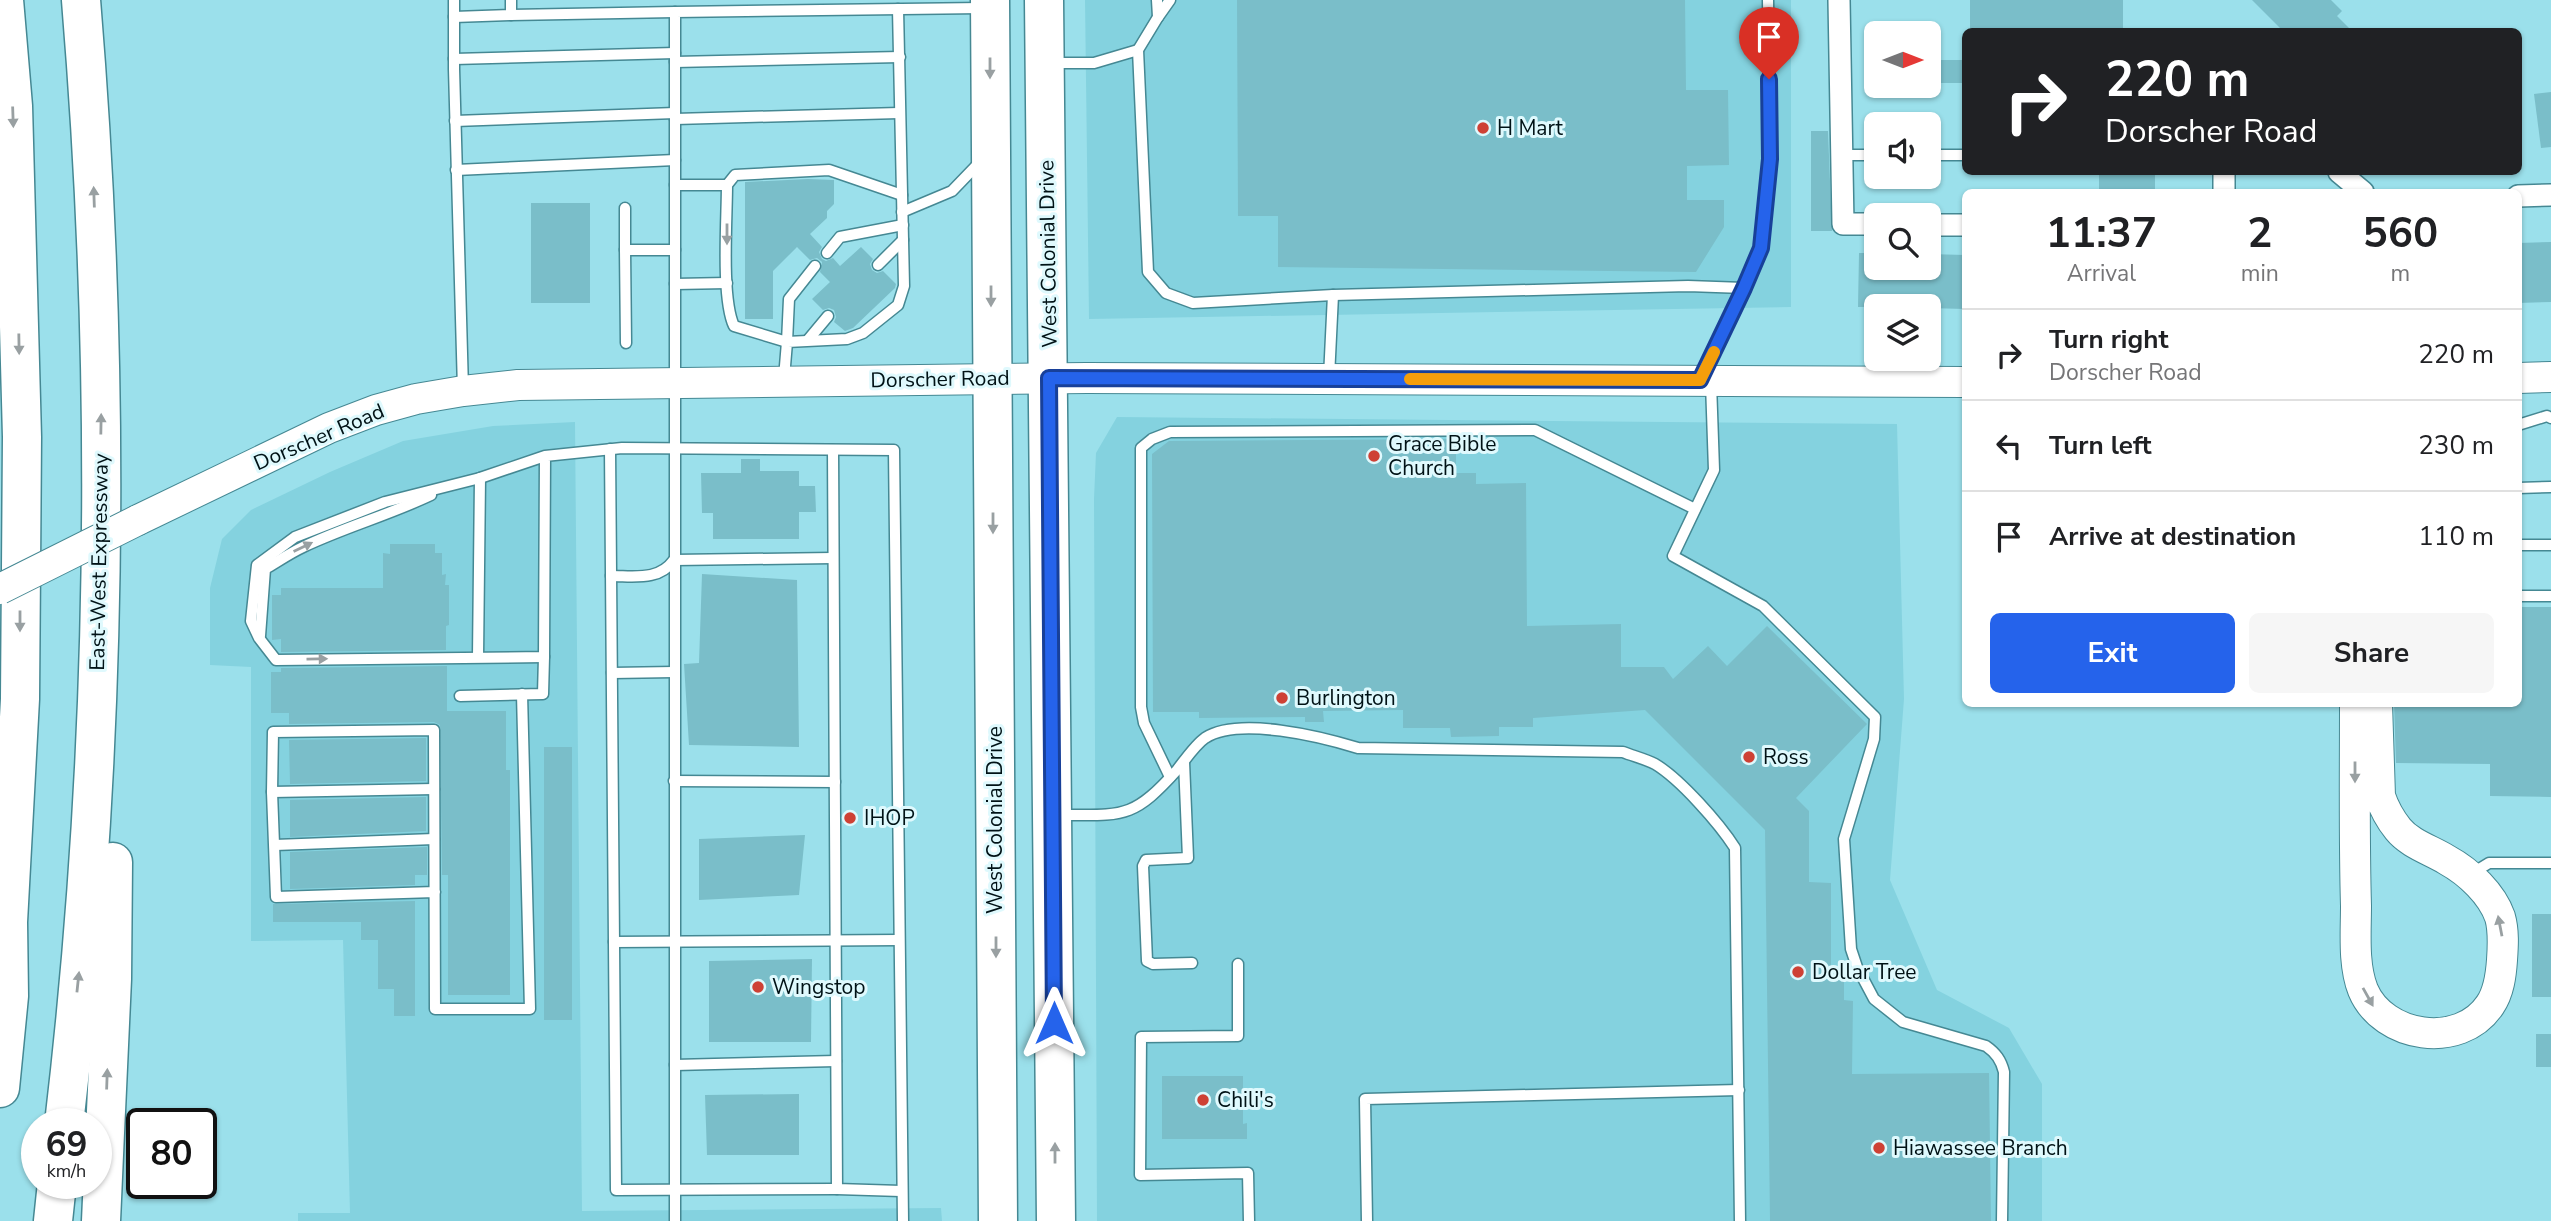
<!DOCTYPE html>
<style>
body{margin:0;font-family:"Nunito Sans",sans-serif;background:#f6f6f6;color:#202124;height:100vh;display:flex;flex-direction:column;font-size:26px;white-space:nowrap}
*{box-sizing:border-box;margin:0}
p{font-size:23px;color:#757577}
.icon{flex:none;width:38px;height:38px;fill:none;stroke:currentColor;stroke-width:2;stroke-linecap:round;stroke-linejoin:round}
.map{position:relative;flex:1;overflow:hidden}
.drawer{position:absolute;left:1962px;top:189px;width:560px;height:518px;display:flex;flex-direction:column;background:#fff;border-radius:10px;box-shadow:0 2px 5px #0004}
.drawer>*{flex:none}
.hud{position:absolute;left:1962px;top:28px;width:560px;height:147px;border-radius:10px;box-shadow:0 2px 5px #0004;background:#202124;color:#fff;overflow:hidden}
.needle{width:46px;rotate:90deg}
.buttons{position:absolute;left:1864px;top:21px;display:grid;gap:14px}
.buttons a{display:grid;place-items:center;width:77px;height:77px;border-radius:10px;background:#fff;box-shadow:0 2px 5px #0004;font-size:35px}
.speed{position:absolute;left:21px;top:1108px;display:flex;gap:14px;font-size:35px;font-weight:700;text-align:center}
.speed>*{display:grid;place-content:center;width:91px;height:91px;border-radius:50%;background:#fff;box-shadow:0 2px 5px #0004;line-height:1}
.speed small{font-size:18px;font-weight:400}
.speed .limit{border:4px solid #111;border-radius:10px;background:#fff;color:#111}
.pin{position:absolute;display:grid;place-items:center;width:60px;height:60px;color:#fff;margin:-72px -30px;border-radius:50% 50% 50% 0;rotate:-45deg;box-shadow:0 0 7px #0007}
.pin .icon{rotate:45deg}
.me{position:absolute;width:77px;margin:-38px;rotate:0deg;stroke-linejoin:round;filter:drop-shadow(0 0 5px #0008)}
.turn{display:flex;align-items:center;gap:24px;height:147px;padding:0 28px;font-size:32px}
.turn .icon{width:91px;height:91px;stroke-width:2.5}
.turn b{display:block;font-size:49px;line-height:60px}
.eta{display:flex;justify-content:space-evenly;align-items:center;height:119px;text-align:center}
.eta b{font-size:42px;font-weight:700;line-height:49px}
.primary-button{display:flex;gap:14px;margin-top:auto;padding:14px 28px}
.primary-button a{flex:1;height:80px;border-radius:10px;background:#2563eb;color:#fff;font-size:28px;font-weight:700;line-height:80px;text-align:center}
.primary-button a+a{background:#f6f6f6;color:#202124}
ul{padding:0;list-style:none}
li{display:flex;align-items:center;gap:21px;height:91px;padding:0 28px;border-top:2px solid #e0e0e0}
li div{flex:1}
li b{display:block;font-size:26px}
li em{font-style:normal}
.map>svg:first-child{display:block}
.built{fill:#84d2df}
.building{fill:#7abec9}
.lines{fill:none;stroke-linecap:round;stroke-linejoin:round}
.lane-casing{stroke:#458893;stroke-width:13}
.street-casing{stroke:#458893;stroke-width:24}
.secondary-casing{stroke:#458893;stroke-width:32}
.highway-casing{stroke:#458893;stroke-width:41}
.lane{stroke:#fff;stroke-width:10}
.street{stroke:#fff;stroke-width:21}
.secondary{stroke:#fff;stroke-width:30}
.highway{stroke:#fff;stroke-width:38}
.secondary-bridge-casing{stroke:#458893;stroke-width:32;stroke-linecap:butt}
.secondary-bridge{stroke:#fff;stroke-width:30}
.oneway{fill:#99a0a2}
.route-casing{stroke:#184099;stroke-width:18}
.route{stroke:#2563eb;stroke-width:12}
.slow{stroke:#f59e0b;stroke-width:12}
.poi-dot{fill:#ce4135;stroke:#dff9fd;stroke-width:2.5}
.labels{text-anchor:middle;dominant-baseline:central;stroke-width:6;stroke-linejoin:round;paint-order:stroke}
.poi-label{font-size:21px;fill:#001216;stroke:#dff9fd;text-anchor:start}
.street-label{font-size:21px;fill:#001216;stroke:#dff9fd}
</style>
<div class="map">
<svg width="2551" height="1221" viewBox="0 0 2551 1221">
<rect width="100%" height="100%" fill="#9be0eb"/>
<g class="built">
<path d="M1085,0h706v307l-702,12z"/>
<path d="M1117,417l780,7 7,275 -14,181 47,110 72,38 33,56v137h-945l-3,-722 2,-46z"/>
<path d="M575,422l7,789 359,-3 1,13h-644v-8h52l-7,-273 -92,1v-274l-41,-2v-77l12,-49 29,-29 79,-38 73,-31 90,-15z"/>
</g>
<g class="building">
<path d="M1237,0h448l1,90h42l1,75 -42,1v34h37v27l-28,45 -418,-5v-51h-40z"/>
<rect x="1970" y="0" width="153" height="32"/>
<path d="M2252,0h79l11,11 -5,5 16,16h-69z"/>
<rect x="1928" y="60" width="37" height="23"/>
<path d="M2551,92v55l-10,1 -7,-54z"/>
<path d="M1811,131h17l4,100h-21z"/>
<rect x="2099" y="172" width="56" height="20"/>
<path d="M808,179l26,1v24l-7,7v7l-17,16 12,13 -3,5 3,7 4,2 7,-3 7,8 21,-19 12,12 -3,5 2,6 5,3 6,-2 13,13 -1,4 -42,40 -8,3 -11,-9 2,-5 -2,-7 -5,-2 -6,2 -11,-11 18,-17 -10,-10 2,-10 -5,-4 -7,2 -13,-13 -24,24v48h-28v-137z"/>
<rect x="531" y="203" width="59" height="100"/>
<path d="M2551,242v60l-33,1v-60z"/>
<path d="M1859,253h17v15h52v-14l37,1v54l-37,-1v-2l-70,1z"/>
<path d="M1456,439v34h20v11l50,-1 1,143 94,-2v43h43l9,12 35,-33 19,20 40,-40 100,98 -71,74 13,13v71l22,1v90h13v27l9,1 -1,73 137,-1 2,148h-221l-5,-391 -120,-120 -112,8v9h-34v9l-48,1 -1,-9h-47v-18l-80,1 1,11h-19v-5l-106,1v-6h-46l-1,-258 17,-13z"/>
<path d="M741,459h19v12h39v15h16l1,26h-17v27h-86v-26h-11l-1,-40h40z"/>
<path d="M390,544h45v9h7v22l4,-1 -1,11h4v40l-3,1v24l-165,2v-13l-9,1v-45h9v-7h102v-35l7,1z"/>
<path d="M702,574l95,6 2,167 -110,-2 -5,-81 15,-1z"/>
<path d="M2518,607h33v190l-61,-1v-32l-94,-1 -2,-59h124z"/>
<path d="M447,666v45h59v59h4v225h-62v-120h-6l-2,-150 -6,-3 -145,2v-11h-18v-41h10v-4z"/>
<path d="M426,738v43l-136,3 -1,-44z"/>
<rect x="544" y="747" width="28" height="273"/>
<path d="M426,797v34l-136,6v-37z"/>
<path d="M805,835l-6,60 -100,5v-61z"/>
<path d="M427,847v28h-12v10l-125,4v-37z"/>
<path d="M415,901v115h-21v-27h-16v-49h-17v-18h-88v-18z"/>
<rect x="2532" y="914" width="19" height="83"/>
<path d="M812,959l-1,83h-102v-81z"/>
<rect x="2536" y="1034" width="15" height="33"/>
<path d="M1162,1076h81v48l4,-1v16h-85z"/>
<path d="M799,1094v61h-92l-2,-60z"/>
</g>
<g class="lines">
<defs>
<g id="lane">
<path d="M454,0v69l9,320"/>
<path d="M1157,0l1,17 -20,33 10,222 18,21 27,10 140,-8 355,-9 56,2 -43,90"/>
<path d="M511,15l164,-3"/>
<path d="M454,17l57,-2v-15"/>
<path d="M1158,17l12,-17"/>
<path d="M454,59l221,-6"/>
<path d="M675,62l225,-5"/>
<path d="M1051,63h43l44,-13"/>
<path d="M675,119l224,-6"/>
<path d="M455,121l220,-8"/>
<path d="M1842,155h34"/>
<path d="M1928,155h37"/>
<path d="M456,170l219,-10"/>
<path d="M675,185h52"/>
<path d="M625,208v42"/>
<path d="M902,212l50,-21 27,-28"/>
<path d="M827,253l13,-16 63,-12"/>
<path d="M878,265l25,-25"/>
<path d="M815,266l-26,33 -2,43 -53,-16c-13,-28 -7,-107 -7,-141l8,-10 94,-5 73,25"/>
<path d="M675,284l52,-1"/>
<path d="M1744,288l17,-40 9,-89 -2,-159"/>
<path d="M808,340l20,-24"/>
<path d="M626,343l-1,-93h50"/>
<path d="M1329,377l4,-82"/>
<path d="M784,378l3,-36 60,-3 16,-6 35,-28 6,-19 -6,-277"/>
<path d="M1711,383l3,87 -41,86 90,50 112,111 -1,22 -30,100 7,110 6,18 17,32 29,23 83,24c10,7 15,14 18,26l-2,149"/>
<path d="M2518,425l29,-9 4,2"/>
<path d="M610,449l6,741 221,-1"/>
<path d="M833,450l4,739 64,2"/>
<path d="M545,456l-1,201 -268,3 -17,-22 -8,-17 6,-56 38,-28 90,-35 95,-24 65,-22 77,-8 272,2 9,771"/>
<path d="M2518,488l33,-1"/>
<path d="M2518,545h33"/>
<path d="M611,576c24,0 48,5 63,-16l159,-2"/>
<path d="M2518,596h33"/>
<path d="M260,636l5,-67c12,-7 25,-16 38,-22 42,-20 86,-32 128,-52"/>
<path d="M478,657l2,-179"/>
<path d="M612,673l62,-1"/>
<path d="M460,696l83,-2 1,-37"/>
<path d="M1184,762l4,96 -42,2 -3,6 4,95 6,3 39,-1"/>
<path d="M1170,777l-26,-54 -3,-16v-259l11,-9 18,-7 365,-2 160,79"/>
<path d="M674,781l161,1"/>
<path d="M272,792l162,-3"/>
<path d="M1059,815c64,0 73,5 118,-45 8,-10 18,-25 28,-32 34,-22 117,-1 153,10l265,4c10,4 22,7 32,12 25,15 64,59 80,84l5,373"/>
<path d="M275,845l159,-6"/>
<path d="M2471,874l18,-11h62"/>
<path d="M435,892l-159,5 -4,-105 1,-60 161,-2 1,279h95l-8,-315"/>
<path d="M614,942l285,-2"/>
<path d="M1238,964v72l-97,1 -1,138 108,-2 1,48"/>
<path d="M675,1065l161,-4"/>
<path d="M675,1221v-1209l307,-4"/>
<path d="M1367,1221l-2,-122 374,-9"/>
</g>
<g id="street">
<path d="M1839,0l4,224h33"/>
<path d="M2224,172v20"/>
<path d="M2339,172l24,20"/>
<path d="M2518,196l33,-1"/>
<path d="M1928,225h37"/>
</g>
<g id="secondary">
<path d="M2518,378l33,-1"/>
<path d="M138,520l191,-92 47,-18 40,-11 47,-8 55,-6 569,-7 878,4"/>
<path d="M2355,704c0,67 -1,134 1,202 0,26 -3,59 7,84 20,48 97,60 127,15 9,-13 11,-30 12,-45 1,-14 2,-29 -2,-43 -8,-23 -31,-45 -53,-57 -16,-10 -37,-16 -49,-31 -8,-10 -14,-21 -18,-33l-3,-92"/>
</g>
<g id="highway">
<path d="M990,0l8,1221"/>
<path d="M1044,0l12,1221"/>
<path d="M0,1088l9,-92 -1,-74 12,-223 2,-262 -9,-331 -9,-106"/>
<path d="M64,1124c44,-373 48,-750 17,-1124"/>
<path d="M53,1221l4,-38"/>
<path d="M101,1221l11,-242 1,-117"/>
</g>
</defs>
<use href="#lane" class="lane-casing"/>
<use href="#street" class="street-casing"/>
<use href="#secondary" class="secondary-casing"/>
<use href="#highway" class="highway-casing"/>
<use href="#lane" class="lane"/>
<use href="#street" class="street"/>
<use href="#secondary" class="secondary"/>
<use href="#highway" class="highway"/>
<defs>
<path id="secondary-bridge" d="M0,589l138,-69"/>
</defs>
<use href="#secondary-bridge" class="secondary-bridge-casing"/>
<use href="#secondary-bridge" class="secondary-bridge"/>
</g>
<defs><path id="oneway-solid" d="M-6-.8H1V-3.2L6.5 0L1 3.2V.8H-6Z" transform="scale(1.75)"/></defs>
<g class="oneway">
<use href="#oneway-solid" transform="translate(990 68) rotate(90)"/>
<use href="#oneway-solid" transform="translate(13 117) rotate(88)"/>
<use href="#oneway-solid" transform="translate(94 197) rotate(-92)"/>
<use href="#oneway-solid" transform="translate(727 234) rotate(90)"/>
<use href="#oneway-solid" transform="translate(991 296) rotate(90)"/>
<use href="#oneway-solid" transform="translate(19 344) rotate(89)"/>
<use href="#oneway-solid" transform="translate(101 424) rotate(-89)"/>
<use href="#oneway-solid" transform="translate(993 523) rotate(90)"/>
<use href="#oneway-solid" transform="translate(303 547) rotate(-26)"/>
<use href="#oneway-solid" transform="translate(20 621) rotate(90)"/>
<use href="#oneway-solid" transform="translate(317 659) rotate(-1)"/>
<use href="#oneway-solid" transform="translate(2355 772) rotate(90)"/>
<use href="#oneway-solid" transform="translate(2500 926) rotate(-101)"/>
<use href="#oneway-solid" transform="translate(996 947) rotate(90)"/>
<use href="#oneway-solid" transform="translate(78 982) rotate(-84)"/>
<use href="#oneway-solid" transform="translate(2368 997) rotate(61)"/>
<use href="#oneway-solid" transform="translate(107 1079) rotate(-88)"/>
<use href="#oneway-solid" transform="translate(1055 1153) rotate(-90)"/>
</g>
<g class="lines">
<defs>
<path id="route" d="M1054,1023l-5,-645 651,2 44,-92 17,-40 9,-89 -1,-80"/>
</defs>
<use href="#route" class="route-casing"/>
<use href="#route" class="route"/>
<path class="slow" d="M1410,379l290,1 14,-28"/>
</g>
<g class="poi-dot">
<circle cx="1483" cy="128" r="7"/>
<circle cx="1374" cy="456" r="7"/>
<circle cx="1282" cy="698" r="7"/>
<circle cx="1749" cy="757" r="7"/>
<circle cx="850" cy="818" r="7"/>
<circle cx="1798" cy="972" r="7"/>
<circle cx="758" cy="987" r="7"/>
<circle cx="1203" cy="1100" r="7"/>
<circle cx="1879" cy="1148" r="7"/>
</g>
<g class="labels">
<g class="poi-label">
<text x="1497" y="128">H Mart</text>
<text x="1388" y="444">Grace Bible<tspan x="1388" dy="24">Church</tspan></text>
<text x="1296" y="698">Burlington</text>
<text x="1763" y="757">Ross</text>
<text x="864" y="818">IHOP</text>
<text x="1812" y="972">Dollar Tree</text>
<text x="772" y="987">Wingstop</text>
<text x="1217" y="1100">Chili's</text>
<text x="1893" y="1148">Hiawassee Branch</text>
</g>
<g class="street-label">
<text transform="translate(1048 254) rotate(-91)">West Colonial Drive</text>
<text transform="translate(940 379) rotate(-1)">Dorscher Road</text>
<text transform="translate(319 437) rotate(-23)">Dorscher Road</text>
<text transform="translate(99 562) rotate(-89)">East-West Expressway</text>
<text transform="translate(995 820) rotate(-90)">West Colonial Drive</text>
</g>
</g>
</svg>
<div class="buttons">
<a><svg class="needle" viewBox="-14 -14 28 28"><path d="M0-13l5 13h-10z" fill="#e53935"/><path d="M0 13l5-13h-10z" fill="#757577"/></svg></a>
<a><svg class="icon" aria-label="sound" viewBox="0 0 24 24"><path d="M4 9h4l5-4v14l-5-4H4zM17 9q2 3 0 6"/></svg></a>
<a><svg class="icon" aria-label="search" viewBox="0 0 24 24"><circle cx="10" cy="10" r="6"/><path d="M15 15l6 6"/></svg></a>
<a><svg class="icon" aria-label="layers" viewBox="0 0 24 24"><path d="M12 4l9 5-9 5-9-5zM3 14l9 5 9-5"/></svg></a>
</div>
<div class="speed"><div>69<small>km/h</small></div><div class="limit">80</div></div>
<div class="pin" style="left:1769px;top:79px;background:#d93025"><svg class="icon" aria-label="arrive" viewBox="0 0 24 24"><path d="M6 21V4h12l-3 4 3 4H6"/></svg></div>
<svg class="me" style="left:1054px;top:1023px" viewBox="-20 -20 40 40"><path d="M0-17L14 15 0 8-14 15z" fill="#2563eb" stroke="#fff" stroke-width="4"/></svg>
<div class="hud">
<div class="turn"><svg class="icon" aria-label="right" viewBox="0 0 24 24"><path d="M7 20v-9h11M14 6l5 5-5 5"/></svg><div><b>220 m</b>Dorscher Road</div></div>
</div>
<section class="drawer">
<div class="eta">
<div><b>11:37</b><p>Arrival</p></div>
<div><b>2</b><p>min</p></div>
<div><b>560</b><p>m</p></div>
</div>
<ul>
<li><svg class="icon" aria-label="right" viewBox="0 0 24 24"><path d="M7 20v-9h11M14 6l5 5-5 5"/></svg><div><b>Turn right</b><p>Dorscher Road</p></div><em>220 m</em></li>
<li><svg class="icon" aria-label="left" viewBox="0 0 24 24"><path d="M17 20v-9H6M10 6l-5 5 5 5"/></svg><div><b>Turn left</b></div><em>230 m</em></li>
<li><svg class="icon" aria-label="arrive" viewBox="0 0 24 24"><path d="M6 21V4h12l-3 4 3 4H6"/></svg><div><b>Arrive at destination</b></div><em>110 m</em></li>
</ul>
<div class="primary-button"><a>Exit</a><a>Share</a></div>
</section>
</div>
